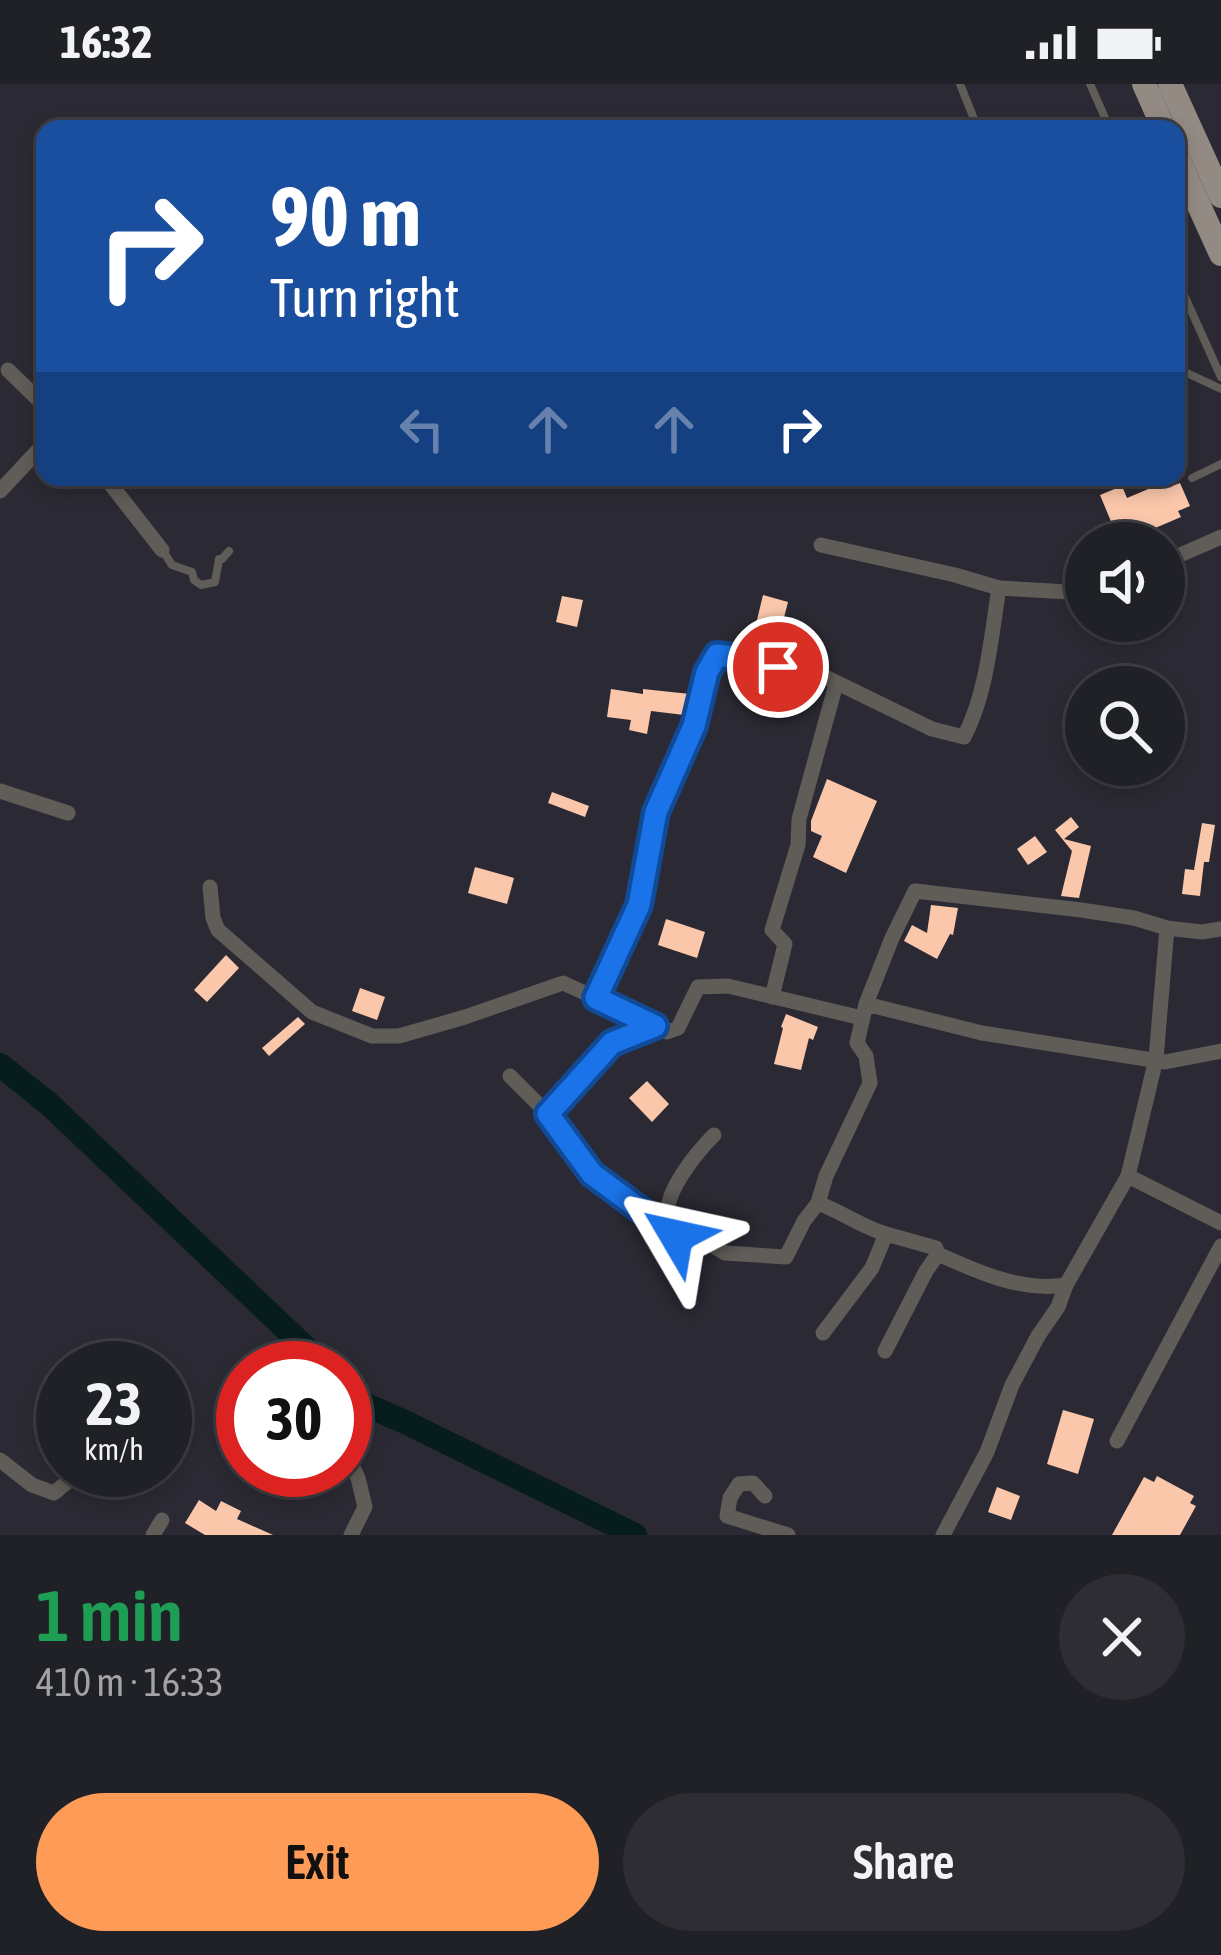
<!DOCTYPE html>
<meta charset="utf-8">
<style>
body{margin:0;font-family:"Asap Condensed",sans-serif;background:#2d2d33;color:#f1f3f6;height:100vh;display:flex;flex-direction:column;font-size:45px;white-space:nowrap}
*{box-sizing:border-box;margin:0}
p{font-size:39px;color:#a2a3a7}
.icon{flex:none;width:66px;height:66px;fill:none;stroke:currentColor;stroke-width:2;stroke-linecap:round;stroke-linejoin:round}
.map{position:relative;height:1451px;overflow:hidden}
.panel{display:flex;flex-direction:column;background:#202027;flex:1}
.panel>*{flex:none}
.top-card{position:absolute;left:36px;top:36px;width:1149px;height:366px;border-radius:24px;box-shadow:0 6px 18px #0003,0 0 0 3px #3d3e44;background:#1a4fa0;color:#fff;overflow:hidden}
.tools{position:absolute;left:1065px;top:438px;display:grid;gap:24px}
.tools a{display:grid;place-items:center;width:120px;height:120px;border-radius:50%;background:#202027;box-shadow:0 6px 18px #0003,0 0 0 3px #3d3e44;font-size:60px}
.speed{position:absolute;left:36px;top:1257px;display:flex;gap:24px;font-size:60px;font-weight:700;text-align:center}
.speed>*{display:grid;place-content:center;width:156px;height:156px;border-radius:50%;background:#202027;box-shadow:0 6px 18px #0003,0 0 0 3px #3d3e44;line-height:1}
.speed small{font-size:30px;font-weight:400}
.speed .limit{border:18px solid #d22;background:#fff;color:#111}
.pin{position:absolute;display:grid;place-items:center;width:102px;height:102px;color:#fff;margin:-51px;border:6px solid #fff;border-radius:50%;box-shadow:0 3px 12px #0007}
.me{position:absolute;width:132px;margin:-66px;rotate:306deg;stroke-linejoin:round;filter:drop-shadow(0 0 9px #0008)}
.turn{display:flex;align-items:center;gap:42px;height:252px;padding:0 36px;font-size:54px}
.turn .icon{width:156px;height:156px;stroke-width:2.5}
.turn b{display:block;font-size:84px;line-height:102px}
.lanes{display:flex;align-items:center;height:114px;padding:0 36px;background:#0003;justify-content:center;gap:60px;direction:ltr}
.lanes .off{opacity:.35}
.round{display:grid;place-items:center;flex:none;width:126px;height:126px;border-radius:63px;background:#2d2d33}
.headline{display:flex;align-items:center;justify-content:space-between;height:204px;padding:0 36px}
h1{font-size:72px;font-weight:600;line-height:90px;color:#1e9e55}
.action{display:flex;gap:24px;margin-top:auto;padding:24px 36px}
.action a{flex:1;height:138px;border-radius:72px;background:#fe9c57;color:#111;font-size:48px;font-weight:600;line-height:138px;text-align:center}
.action a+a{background:#2d2d33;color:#f1f3f6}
.status{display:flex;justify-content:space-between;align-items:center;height:84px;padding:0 60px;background:#202027;direction:ltr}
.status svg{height:33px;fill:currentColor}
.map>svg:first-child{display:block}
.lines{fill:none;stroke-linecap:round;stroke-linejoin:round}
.river{stroke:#061c1d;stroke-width:24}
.building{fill:#fac7ab}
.service{stroke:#605c58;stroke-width:8}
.minor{stroke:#605c58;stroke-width:15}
.primary{stroke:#938b83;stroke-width:24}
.route-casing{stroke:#114b97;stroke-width:30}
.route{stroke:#1a73e8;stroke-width:21}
</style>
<div class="status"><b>16:32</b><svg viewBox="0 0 49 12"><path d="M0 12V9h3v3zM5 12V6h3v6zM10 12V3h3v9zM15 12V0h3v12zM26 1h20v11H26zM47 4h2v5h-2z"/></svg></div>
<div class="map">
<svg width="1221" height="1451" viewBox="0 0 1221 1451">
<rect width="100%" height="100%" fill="#2b2a34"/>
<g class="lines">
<g class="river">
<path d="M0,981l49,39 278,264"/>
<path d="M345,1301l21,20 39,17 230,113"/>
</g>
</g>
<g class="building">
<path d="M1172,395l3,6 5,-2 10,23 -12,5 3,6 -61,26 -20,-48 22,-9 5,12z"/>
<path d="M763,511l25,7 -8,31 -6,-2 -6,21 -18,-3z"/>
<path d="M562,512l21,4 -6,27 -21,-5z"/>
<path d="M611,605l32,5v-5l47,5 -6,21 -33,-4 -4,23 -18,-4 2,-10 -24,-3z"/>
<path d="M827,695l50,22 -31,72 -33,-16 9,-21 -11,-5v-10z"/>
<path d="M552,708l37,14 -4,11 -37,-14z"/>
<path d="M1071,733l8,10 -15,12 27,7 -12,52 -18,-2 11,-45 -17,-21z"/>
<path d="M1202,739l13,2 -6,37h-5l-4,34 -18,-2 3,-25 9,1z"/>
<path d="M1035,752l12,16 -19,13 -11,-16z"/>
<path d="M475,783l39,11 -7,26 -39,-11z"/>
<path d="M931,821l27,3 -5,27 -3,-1 -13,25 -33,-18 8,-16 15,8z"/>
<path d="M666,835l39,13 -8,26 -39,-13z"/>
<path d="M226,871l13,13 -32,34 -13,-12z"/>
<path d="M360,904l25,9 -8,23 -25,-9z"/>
<path d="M786,930l32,13 -5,13 -4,-2 -8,32 -27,-6 9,-36 -2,-1z"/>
<path d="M298,933l7,7 -36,32 -7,-8z"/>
<path d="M647,997l22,23 -17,18 -23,-24z"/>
<path d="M1063,1326l31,9 -16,55 -31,-10z"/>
<path d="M1157,1392l37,20 -4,7 6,3 -16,29h-68l32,-58 10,5z"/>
<path d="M997,1403l23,9 -9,24 -23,-8z"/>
<path d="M199,1416l17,11 5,-10 20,10 -4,8 36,16h-68l-20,-12z"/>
</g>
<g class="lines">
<g class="service">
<path d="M960,0l18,45"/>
<path d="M1090,0l20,45"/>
<path d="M1176,193l45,100"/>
<path d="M1176,284l45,21"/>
<path d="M1192,394l29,-14"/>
<path d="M163,467l9,14 20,7 2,8 7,5 14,-3 4,-23h3l7,-8"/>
</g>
<g class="minor">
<path d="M8,286l37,36"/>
<path d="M105,393l57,73"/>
<path d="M0,407l45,-48"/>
<path d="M821,461l134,30 44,13"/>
<path d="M1164,478l57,-25"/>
<path d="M0,707l68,22"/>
<path d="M210,803l3,31 5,12 94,82 60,24h27l66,-19 98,-34 33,15"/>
<path d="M772,913l13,-53 -13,-14 26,-85 1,-26 37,-135"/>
<path d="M866,920l26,-66 23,-47 166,19 53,8 33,10 35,4 19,-3"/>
<path d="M862,934l-134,-32 -30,1 -20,41 -11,4 -71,-34 43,-93 17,-93 38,-86 14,-54 9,-17 98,17 117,57 32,8c23,-44 27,-100 35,-149l87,5"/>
<path d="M510,992l38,38 44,61 82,59"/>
<path d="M548,1030l64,-71 43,-17"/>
<path d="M714,1051c-17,17 -51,58 -46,83 1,5 6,14 8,18l36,9 13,8 61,4 18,-36 14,-18c24,9 44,24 68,31"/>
<path d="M1128,1092l93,47"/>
<path d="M818,1119l8,-27 44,-93 -4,-27 -9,-13 9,-39 116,29 183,29 56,-11"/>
<path d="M1066,1201l62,-109 28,-117 11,-131"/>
<path d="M823,1249l49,-65 14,-34 50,14 2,6"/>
<path d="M885,1267l41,-80 12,-17c40,18 83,38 128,31l-8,22 -20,29 -26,49 -25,67 -44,83"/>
<path d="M1117,1357l104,-195"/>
<path d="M346,1369l12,25 7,29 -14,28"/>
<path d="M0,1376l32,25 22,8 19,-16"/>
<path d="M765,1412l-12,-13 -14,1 -9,14 -3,18 61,19"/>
<path d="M153,1451l9,-15"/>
</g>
<g class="primary">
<path d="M1144,0l20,45"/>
<path d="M1170,0l51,112"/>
<path d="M1176,71l45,99"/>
</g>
</g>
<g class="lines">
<defs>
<path id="route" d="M676,1152l-84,-62 -44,-60 64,-71 43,-17 -59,-28 43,-93 17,-93 38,-86 13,-54 10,-17 26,3 35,9"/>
</defs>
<use href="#route" class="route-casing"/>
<use href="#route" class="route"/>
</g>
</svg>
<div class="tools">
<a><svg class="icon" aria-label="sound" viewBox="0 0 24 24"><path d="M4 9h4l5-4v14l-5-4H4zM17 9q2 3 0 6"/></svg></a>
<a><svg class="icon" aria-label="search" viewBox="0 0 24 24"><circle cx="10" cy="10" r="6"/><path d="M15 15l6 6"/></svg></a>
</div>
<div class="speed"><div>23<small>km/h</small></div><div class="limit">30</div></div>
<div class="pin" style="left:778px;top:583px;background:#d93025"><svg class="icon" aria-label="arrive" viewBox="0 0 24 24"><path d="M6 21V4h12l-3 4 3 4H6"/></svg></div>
<svg class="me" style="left:676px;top:1152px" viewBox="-20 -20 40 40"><path d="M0-17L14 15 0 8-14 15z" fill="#1a73e8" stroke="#fff" stroke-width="4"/></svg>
<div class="top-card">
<div class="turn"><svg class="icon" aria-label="right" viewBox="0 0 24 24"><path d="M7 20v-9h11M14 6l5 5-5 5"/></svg><div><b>90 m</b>Turn right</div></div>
<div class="lanes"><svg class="icon off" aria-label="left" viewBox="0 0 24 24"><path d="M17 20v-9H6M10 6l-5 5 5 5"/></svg><svg class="icon off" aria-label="ahead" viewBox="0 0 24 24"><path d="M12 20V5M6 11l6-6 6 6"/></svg><svg class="icon off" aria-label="ahead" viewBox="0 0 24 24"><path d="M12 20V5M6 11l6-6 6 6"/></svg><svg class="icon" aria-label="right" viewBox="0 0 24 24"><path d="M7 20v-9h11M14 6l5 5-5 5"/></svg></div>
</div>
</div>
<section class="panel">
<div class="headline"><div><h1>1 min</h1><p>410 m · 16:33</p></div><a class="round"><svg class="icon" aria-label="close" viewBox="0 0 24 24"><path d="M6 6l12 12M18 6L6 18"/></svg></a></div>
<div class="action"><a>Exit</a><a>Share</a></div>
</section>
